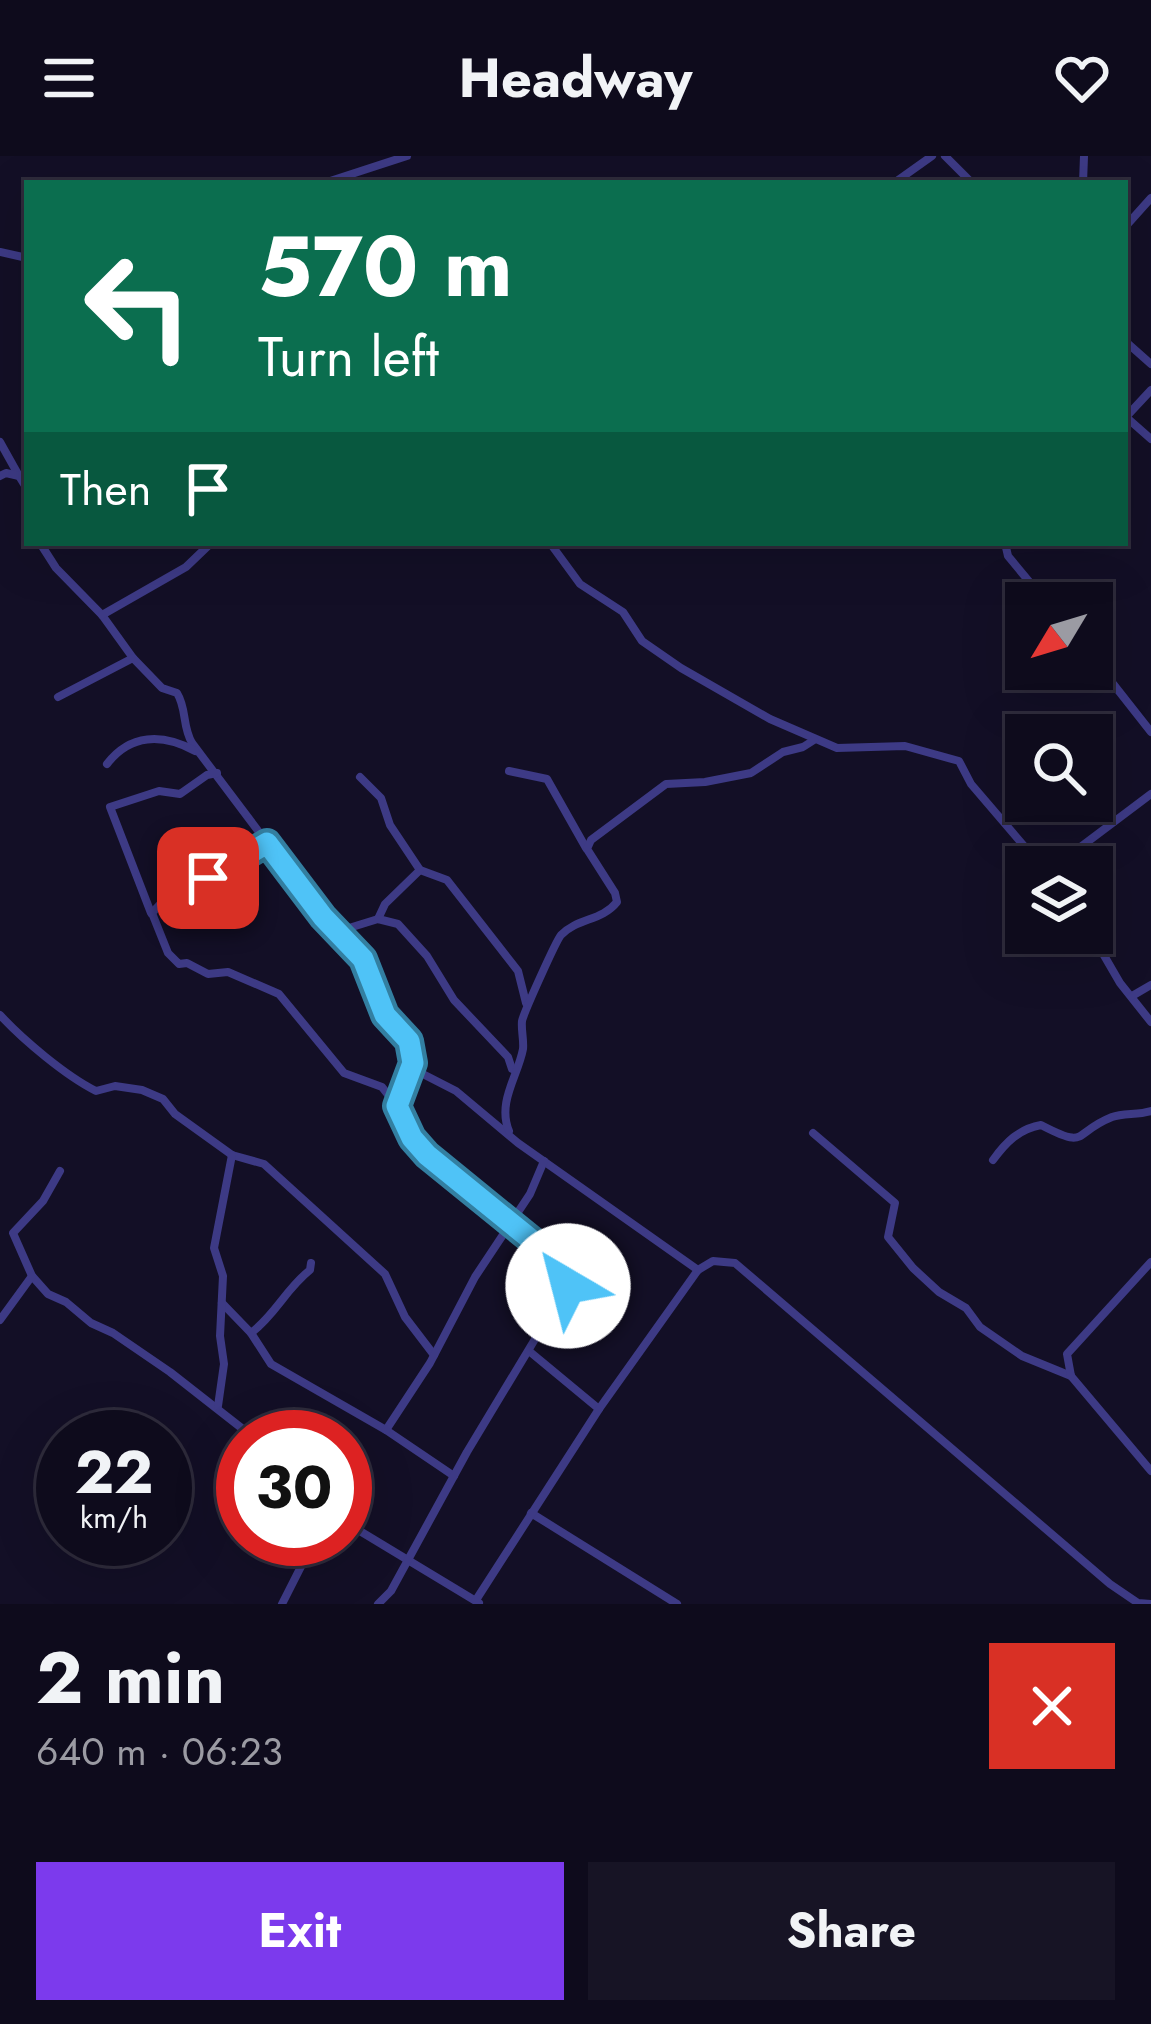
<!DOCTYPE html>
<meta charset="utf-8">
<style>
body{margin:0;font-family:Jost,sans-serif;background:#171425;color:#f1f3f6;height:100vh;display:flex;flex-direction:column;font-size:45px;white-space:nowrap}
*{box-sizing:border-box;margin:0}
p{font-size:39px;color:#9b9ba3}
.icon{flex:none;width:66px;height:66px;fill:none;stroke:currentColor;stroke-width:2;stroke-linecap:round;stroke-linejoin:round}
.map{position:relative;height:1448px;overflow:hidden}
.drawer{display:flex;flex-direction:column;background:#0e0b1c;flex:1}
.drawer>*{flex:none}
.hud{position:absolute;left:24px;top:24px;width:1104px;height:366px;border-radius:0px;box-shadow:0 12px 48px #0002,0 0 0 3px #2e2b3b;background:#0b6e4f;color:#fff;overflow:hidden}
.needle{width:78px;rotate:232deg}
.buttons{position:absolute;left:1005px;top:426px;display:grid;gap:24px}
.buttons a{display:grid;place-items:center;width:108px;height:108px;border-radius:0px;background:#0e0b1c;box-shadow:0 12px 48px #0002,0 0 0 3px #2e2b3b;font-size:60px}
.speed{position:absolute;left:36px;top:1254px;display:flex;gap:24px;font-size:60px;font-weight:700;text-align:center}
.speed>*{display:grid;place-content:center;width:156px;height:156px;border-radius:50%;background:#0e0b1c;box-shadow:0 12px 48px #0002,0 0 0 3px #2e2b3b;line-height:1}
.speed small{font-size:30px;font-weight:400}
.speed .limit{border:18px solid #d22;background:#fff;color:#111}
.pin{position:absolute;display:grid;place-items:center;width:102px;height:102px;color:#fff;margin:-51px;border-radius:24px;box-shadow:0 6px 18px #0006}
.me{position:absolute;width:132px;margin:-66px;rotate:323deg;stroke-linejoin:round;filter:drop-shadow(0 0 9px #0008)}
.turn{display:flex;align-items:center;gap:42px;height:252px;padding:0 36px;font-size:54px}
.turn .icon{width:156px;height:156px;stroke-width:2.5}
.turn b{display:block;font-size:84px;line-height:102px}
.then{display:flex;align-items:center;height:114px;padding:0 36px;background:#0003;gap:24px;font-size:45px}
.round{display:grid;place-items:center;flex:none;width:126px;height:126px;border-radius:0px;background:#171425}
.head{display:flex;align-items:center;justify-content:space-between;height:204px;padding:0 36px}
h1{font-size:72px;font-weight:700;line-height:90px}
.button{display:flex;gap:24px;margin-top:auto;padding:24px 36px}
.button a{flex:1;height:138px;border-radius:0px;background:#7c3aed;color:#fff;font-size:48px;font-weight:700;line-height:138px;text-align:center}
.button a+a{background:#171425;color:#f1f3f6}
header{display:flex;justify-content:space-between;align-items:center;height:156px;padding:0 36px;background:#0e0b1c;font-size:54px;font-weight:700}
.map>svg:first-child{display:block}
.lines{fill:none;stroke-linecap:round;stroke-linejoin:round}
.street{stroke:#3d3a85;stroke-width:8}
.route-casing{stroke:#337fa1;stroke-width:30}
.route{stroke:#4fc3f7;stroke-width:21}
</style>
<header><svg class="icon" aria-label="menu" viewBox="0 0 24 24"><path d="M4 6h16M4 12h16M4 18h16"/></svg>Headway<svg class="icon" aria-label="heart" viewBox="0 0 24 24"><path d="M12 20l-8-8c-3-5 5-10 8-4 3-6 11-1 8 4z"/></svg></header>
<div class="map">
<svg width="1151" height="1448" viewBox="0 0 1151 1448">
<rect width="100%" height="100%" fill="#130f26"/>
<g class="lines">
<g class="street">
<path d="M945,0l27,27"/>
<path d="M324,27l83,-27"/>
<path d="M894,27l38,-27"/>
<path d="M1083,27l1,-27"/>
<path d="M1125,71l26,-29"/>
<path d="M0,96l27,6"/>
<path d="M1125,185l26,23"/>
<path d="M1126,261l25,22"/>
<path d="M1125,262l26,-28"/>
<path d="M0,286l19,34"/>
<path d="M0,320l6,-3 13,3 8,13"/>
<path d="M40,387l16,25 46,47 31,43"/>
<path d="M550,387l30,41 43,28 19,29 39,27 89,51 67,29 68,-2 54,15 12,23 71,83"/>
<path d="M1005,387l3,13 39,47"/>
<path d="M102,459l84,-48 25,-24"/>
<path d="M1092,501l59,75"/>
<path d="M58,541l75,-39 29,30 15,5c10,16 5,33 15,50l131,174 40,42 22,56 24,26 8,30 39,20 62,52 180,127 15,-9 22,2 375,321 28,19 13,1"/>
<path d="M107,608c23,-30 55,-31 88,-13"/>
<path d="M509,615l38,8 39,69"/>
<path d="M360,621l21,21 9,27 30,45 27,10 71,91 8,32"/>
<path d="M267,687l-103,57 -12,13 16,40 11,11 8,-1 21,11 20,-2 51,22 65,79 38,14 14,18"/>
<path d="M1054,711l97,-73"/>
<path d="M151,757l-41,-106 49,-16 21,3 27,-19 10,-2"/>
<path d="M378,763l7,-15 35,-34"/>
<path d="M336,776l42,-13 20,5 29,32 27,44 54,57 4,12"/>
<path d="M1091,777l29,50 31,39"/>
<path d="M1132,840l19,-11"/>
<path d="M0,859c23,25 66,61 96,76l19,-5 27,4 21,9 12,15 57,41 32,9 121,110 20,43 29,38"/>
<path d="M509,975c-12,-29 9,-55 14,-82 1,-9 -2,-19 -1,-28 2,-9 34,-80 39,-86 16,-17 41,-14 56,-33l-2,-9 -28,-44 4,-9 75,-56 39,-2 46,-9 32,-21 20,-5 11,-7"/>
<path d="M813,977l82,70 -7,34 25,31 26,24 27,16 14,19 42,29 49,20"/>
<path d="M993,1004c13,-18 26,-31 48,-35 48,25 31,8 71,-8 11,-4 26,-2 39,-6"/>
<path d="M60,1015l-17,30 -30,32 19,43 16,18 18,8 25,21 22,10 57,39 83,65"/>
<path d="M1151,1106l-84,92 4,22 80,95"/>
<path d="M222,1147l29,30 20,31 115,66 68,46"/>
<path d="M0,1164l32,-44"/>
<path d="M251,1177c25,-19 34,-43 59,-63l1,-7"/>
<path d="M529,1195l70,58"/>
<path d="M218,1250l6,-42 -4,-28 3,-60 -9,-28 18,-93"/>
<path d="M386,1274l44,-67 45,-86 55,-83 14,-33"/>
<path d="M531,1357l146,91"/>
<path d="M345,1366l134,81"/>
<path d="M476,1444l123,-191 99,-139"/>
<path d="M282,1448l33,-65"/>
<path d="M378,1448l13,-13 76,-139 100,-166 -1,-18 -139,-113 -15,-17 -15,-33 15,-41"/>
</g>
</g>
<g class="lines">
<defs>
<path id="route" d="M208,722l59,-35 56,74 40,42 22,56 24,26 4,22 -16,43 15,32 15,17 139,113 2,18"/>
</defs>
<use href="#route" class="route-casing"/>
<use href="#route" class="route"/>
</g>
</svg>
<div class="buttons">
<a><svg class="needle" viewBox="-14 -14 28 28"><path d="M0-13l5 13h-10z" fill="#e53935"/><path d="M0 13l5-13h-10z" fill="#9b9ba3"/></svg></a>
<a><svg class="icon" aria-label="search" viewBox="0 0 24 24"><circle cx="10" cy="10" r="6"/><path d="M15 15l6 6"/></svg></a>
<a><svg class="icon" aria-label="layers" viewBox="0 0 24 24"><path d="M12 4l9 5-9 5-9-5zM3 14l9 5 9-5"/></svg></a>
</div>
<div class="speed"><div>22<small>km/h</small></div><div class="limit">30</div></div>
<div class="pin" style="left:208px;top:722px;background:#d93025"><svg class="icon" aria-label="arrive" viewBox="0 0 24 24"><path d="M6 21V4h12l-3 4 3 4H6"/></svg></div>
<svg class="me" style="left:568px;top:1130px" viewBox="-20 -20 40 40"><circle r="19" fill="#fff"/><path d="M0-13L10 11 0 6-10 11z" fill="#4fc3f7"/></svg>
<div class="hud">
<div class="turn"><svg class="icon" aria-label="left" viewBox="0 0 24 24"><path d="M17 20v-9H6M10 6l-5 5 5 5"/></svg><div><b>570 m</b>Turn left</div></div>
<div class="then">Then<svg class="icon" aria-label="arrive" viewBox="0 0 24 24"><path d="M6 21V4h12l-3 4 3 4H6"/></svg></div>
</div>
</div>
<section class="drawer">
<div class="head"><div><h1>2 min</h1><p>640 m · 06:23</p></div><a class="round" style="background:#d93025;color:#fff"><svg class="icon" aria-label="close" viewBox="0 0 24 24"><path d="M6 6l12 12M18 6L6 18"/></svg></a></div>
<div class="button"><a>Exit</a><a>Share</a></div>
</section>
